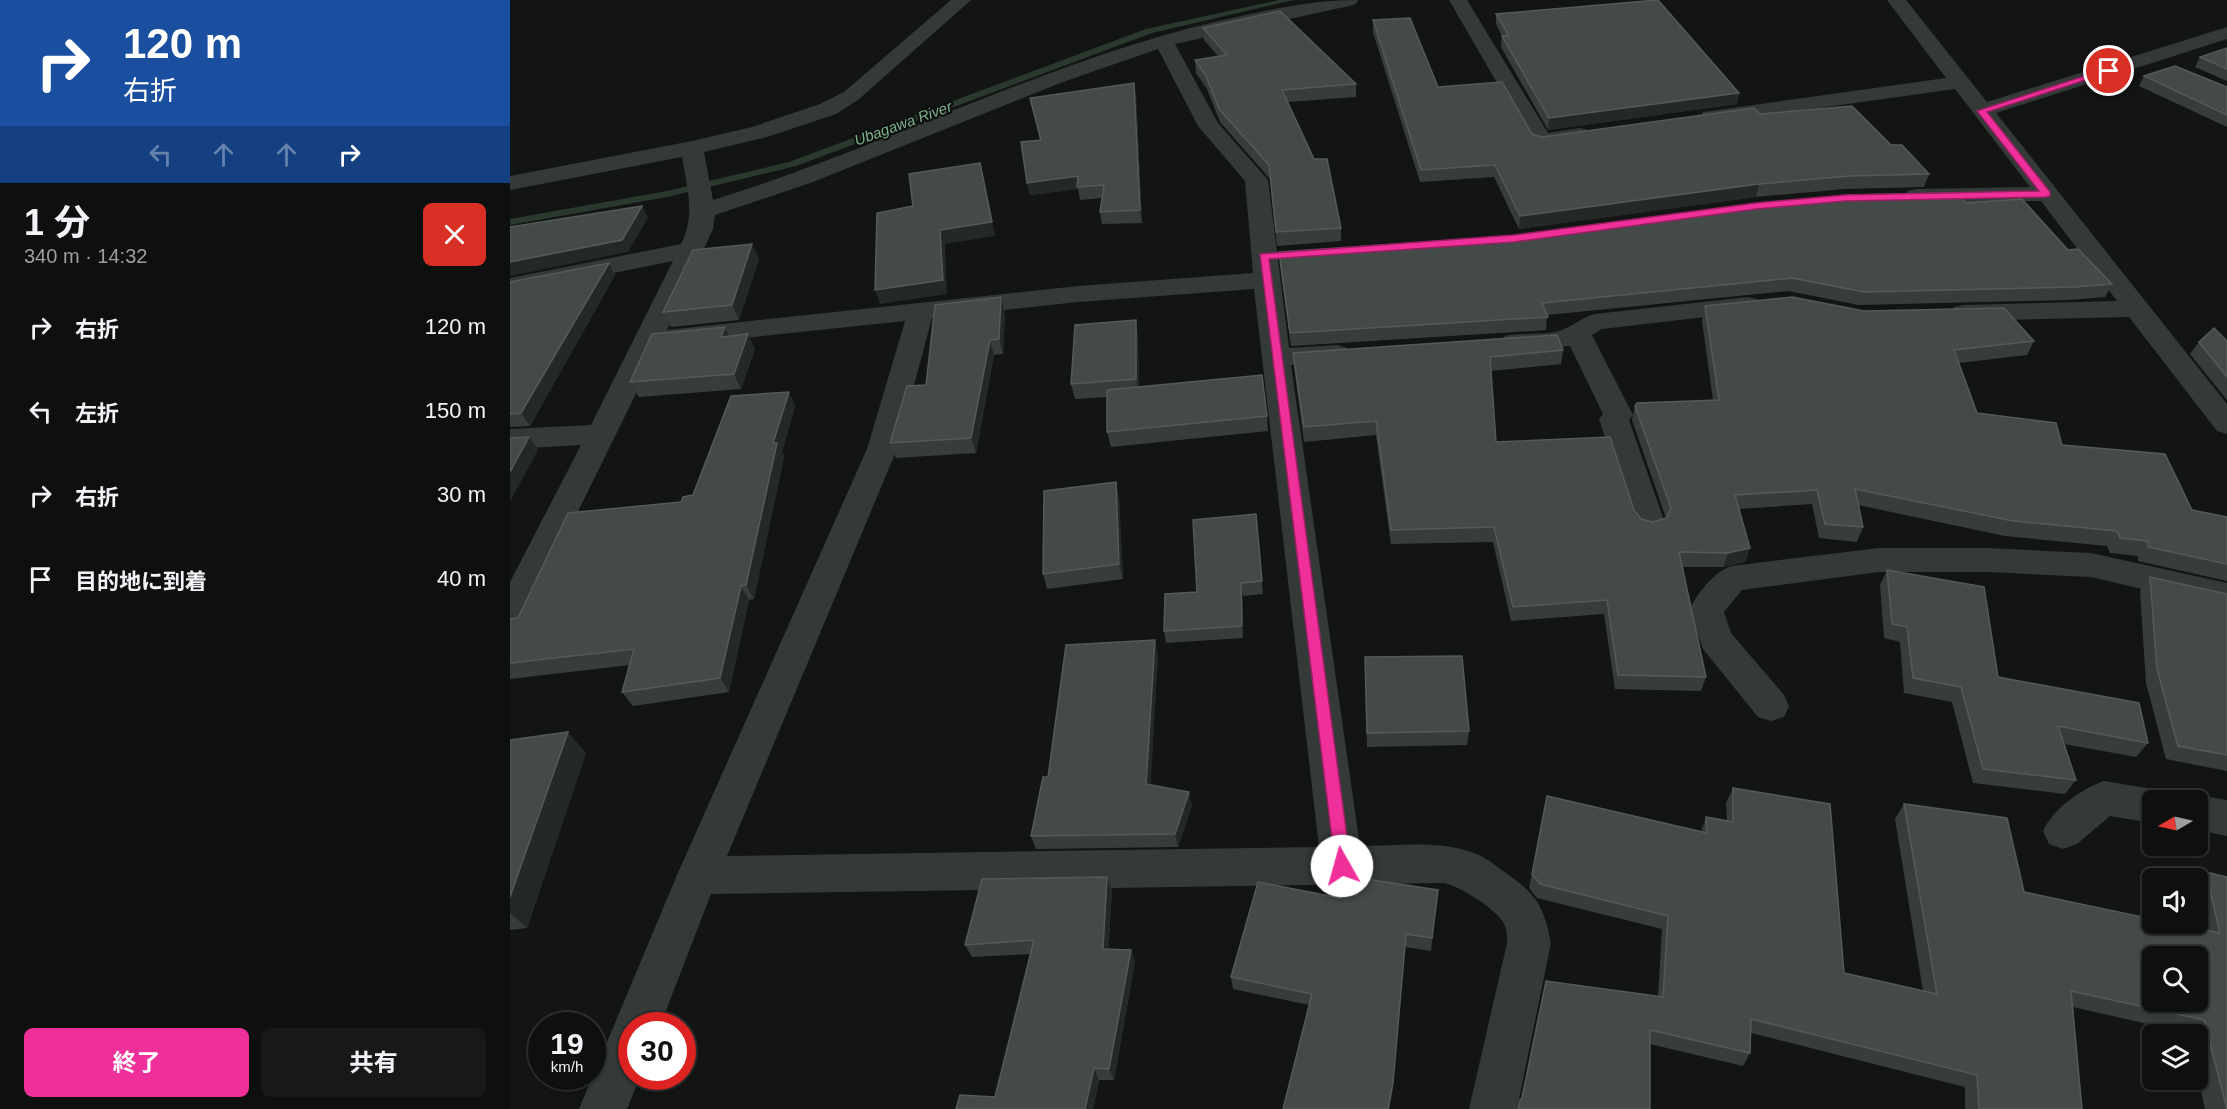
<!DOCTYPE html>
<html lang="ja">
<meta charset="utf-8">
<style>
body{margin:0;font-family:Arial,"Noto Sans JP",sans-serif;background:#171919;color:#f1f3f6;height:100vh;display:flex;flex-direction:column;font-size:22px;white-space:nowrap}
*{box-sizing:border-box;margin:0}
p{font-size:20px;color:#9b9d9f}
.icon{flex:none;width:33px;height:33px;fill:none;stroke:currentColor;stroke-width:2;stroke-linecap:round;stroke-linejoin:round}
.map{position:relative;flex:1;overflow:hidden}
.side{display:flex;flex-direction:column;background:#0e1010;width:510px}
.side>*{flex:none}
.hud{background:#1a4fa0;color:#fff;overflow:hidden}
.needle{width:39px;rotate:261deg}
.buttons{position:absolute;left:1632px;top:790px;display:grid;gap:12px}
.buttons a{display:grid;place-items:center;width:66px;height:66px;border-radius:9px;background:#0e1010;box-shadow:0 2px 4px #0004,0 0 0 2px #2e3030;font-size:30px}
.speed{position:absolute;left:18px;top:1012px;display:flex;gap:12px;font-size:30px;font-weight:700;text-align:center}
.speed>*{display:grid;place-content:center;width:78px;height:78px;border-radius:50%;background:#0e1010;box-shadow:0 2px 4px #0004,0 0 0 2px #2e3030;line-height:1}
.speed small{font-size:15px;font-weight:400}
.speed .limit{border:9px solid #d22;background:#fff;color:#111}
.pin{position:absolute;display:grid;place-items:center;width:51px;height:51px;color:#fff;margin:-26px;border:3px solid #fff;border-radius:50%;box-shadow:0 2px 6px #0007}
.me{position:absolute;width:66px;margin:-33px;rotate:353deg;stroke-linejoin:round;filter:drop-shadow(0 0 4px #0008)}
.turn{display:flex;align-items:center;gap:21px;height:126px;padding:0 24px;font-size:27px}
.turn .icon{width:78px;height:78px;stroke-width:2.5}
.turn b{display:block;font-size:42px;line-height:51px}
.lanes{display:flex;align-items:center;height:57px;padding:0 24px;background:#0003;justify-content:center;gap:30px;direction:ltr}
.lanes .off{opacity:.35}
.round{display:grid;place-items:center;flex:none;width:63px;height:63px;border-radius:9px;background:#171919}
.head{display:flex;align-items:center;justify-content:space-between;height:102px;padding:0 24px}
h1{font-size:36px;font-weight:700;line-height:45px}
.action{display:flex;gap:12px;margin-top:auto;padding:12px 24px}
.action a{flex:1;height:69px;border-radius:9px;background:#f0309a;color:#fff;font-size:24px;font-weight:700;line-height:69px;text-align:center}
.action a+a{background:#171919;color:#f1f3f6}
ul{padding:0;list-style:none}
li{display:flex;align-items:center;gap:18px;height:84px;padding:0 24px}
li div{flex:1}
li b{display:block;font-size:22px}
li em{font-style:normal}
main{display:flex;flex:1;min-height:0}
.map>svg:first-child{display:block}
.lines{fill:none;stroke-linecap:round;stroke-linejoin:round}
.stream{fill:#2a392d;fill-rule:evenodd}
.minor{fill:#343a38;fill-rule:evenodd}
.wall{fill:#383d3c}
.shaded-wall{fill:#242827}
.building{fill:#444a48;stroke:#535b58;stroke-width:1.5;fill-rule:evenodd}
.route{fill:#f0309a;stroke:#9c1f64;stroke-width:1.5}
.labels{text-anchor:middle;dominant-baseline:central;stroke-width:4.5;stroke-linejoin:round;paint-order:stroke}
.far-water-label{font-size:15px;font-style:italic;fill:#7cb189;stroke:#0e1010}
</style>
<main>
<section class="side">
<div class="hud">
<div class="turn"><svg class="icon" aria-label="right" viewBox="0 0 24 24"><path d="M7 20v-9h11M14 6l5 5-5 5"/></svg><div><b>120 m</b>右折</div></div>
<div class="lanes"><svg class="icon off" aria-label="left" viewBox="0 0 24 24"><path d="M17 20v-9H6M10 6l-5 5 5 5"/></svg><svg class="icon off" aria-label="ahead" viewBox="0 0 24 24"><path d="M12 20V5M6 11l6-6 6 6"/></svg><svg class="icon off" aria-label="ahead" viewBox="0 0 24 24"><path d="M12 20V5M6 11l6-6 6 6"/></svg><svg class="icon" aria-label="right" viewBox="0 0 24 24"><path d="M7 20v-9h11M14 6l5 5-5 5"/></svg></div>
</div>
<div class="head"><div><h1>1 分</h1><p>340 m · 14:32</p></div><a class="round" style="background:#d93025;color:#fff"><svg class="icon" aria-label="close" viewBox="0 0 24 24"><path d="M6 6l12 12M18 6L6 18"/></svg></a></div>
<ul>
<li><svg class="icon" aria-label="right" viewBox="0 0 24 24"><path d="M7 20v-9h11M14 6l5 5-5 5"/></svg><div><b>右折</b></div><em>120 m</em></li>
<li><svg class="icon" aria-label="left" viewBox="0 0 24 24"><path d="M17 20v-9H6M10 6l-5 5 5 5"/></svg><div><b>左折</b></div><em>150 m</em></li>
<li><svg class="icon" aria-label="right" viewBox="0 0 24 24"><path d="M7 20v-9h11M14 6l5 5-5 5"/></svg><div><b>右折</b></div><em>30 m</em></li>
<li><svg class="icon" aria-label="arrive" viewBox="0 0 24 24"><path d="M6 21V4h12l-3 4 3 4H6"/></svg><div><b>目的地に到着</b></div><em>40 m</em></li>
</ul>
<div class="action"><a>終了</a><a>共有</a></div>
</section>
<div class="map">
<svg width="1717" height="1109" viewBox="0 0 1717 1109">
<rect width="100%" height="100%" fill="#131515"/>
<g class="lines">
<path class="stream" d="M769,0h15l-142,33 -356,133 -129,31 -157,28v-6l157,-28 122,-29 357,-133z"/>
<g class="minor">
<path d="M441,0h20l-113,100 -22,14 -69,23 -63,15 9,48c170,-52 328,-137 502,-178 48,-11 93,-22 143,-22l-2,4 -7,2 -174,38 43,79 50,57 21,168 48,-3 10,3 4,6 -4,6 -56,5 69,481c38,0 83,-7 119,9 9,4 18,12 27,18 30,21 38,33 45,70l-34,166h-48l38,-166c0,-6 0,-14 -3,-19 -7,-15 -45,-38 -60,-41l-733,11 -51,132h-28v51h8l-13,32h-48l98,-234 190,-426 38,-128 -246,26 -132,268 -5,9 -12,4v-46l71,-137 -71,4v-20l81,-4 82,-164 -163,33v-16l171,-34c15,-29 6,-56 1,-87l-172,33v-14l182,-35 60,-14 68,-23 24,-12zM648,49l40,77 47,55 8,92 -175,13 -411,44 46,-101 2,-14 98,-33 250,-100zM744,289l65,558 -592,9 170,-407 35,-131 146,-16z"/>
<path d="M939,0h18l81,133 32,-5 8,2 3,5 -3,5 -47,7 -8,-2z"/>
<path d="M1377,0h19l81,102 240,-75v12l-231,74 231,291v30l-10,-3 -88,-114 -166,4 -9,-2 -4,-6 4,-6 9,-2 154,-4 -76,-100 -125,2 -8,-2 -4,-5 4,-5 8,-2 114,-2 -75,-98 -244,34 -8,-1 -3,-5 3,-5 8,-1 235,-33z"/>
<path d="M1238,297l9,2 4,6 -4,6 -155,18 -10,6 41,80 -4,5 36,103 -5,8 -11,3 -11,-3 -5,-8 -34,-104 4,-5 -33,-68 -55,4 -10,-2 -4,-6 4,-6c18,-4 38,0 54,-5 13,-4 23,-14 36,-17z"/>
<path d="M1369,548h109l103,5 136,30v26l-136,-32 -103,-5h-109l-137,18 -18,22 7,21 53,62 5,11 -5,11 -13,4 -13,-4 -55,-68 -14,-39c9,-17 24,-38 43,-44z"/>
<path d="M1594,781l48,8 14,5 3,7h-17v22l-42,-7 -33,28 -14,5 -14,-5 -6,-13c10,-22 38,-42 61,-50z"/>
<path d="M1688,795l29,5v36l-29,-6v-29h-14z"/>
</g>
</g>
<g class="wall">
<path d="M986,14l243,79 -2,11 -189,26 -47,-83 1,-11 -6,-12z"/>
<path d="M863,20l65,67 94,47 10,3 218,-23 131,31 38,29 -5,13 -79,2 -89,8 -237,32 -25,-52 -74,5 -47,-150z"/>
<path d="M693,28l153,56v13l-68,5 53,126v13l-64,5 -7,-67 -50,-57 -13,-33 -11,-16 -1,-13 23,-4 -14,-16z"/>
<path d="M1717,48v33l-32,-14 5,-10z"/>
<path d="M1634,76l83,11v40l-88,-41z"/>
<path d="M624,83l2,12 6,128 -40,1 -2,-12 2,-14 -22,2 -2,-11 -48,6 -3,-12 13,-43 -10,-42z"/>
<path d="M1456,203l102,47 44,34 -7,13 -37,3 -209,5 -71,-14 -241,24 -1,15 -255,16 -11,-81 -1,-13 250,-17z"/>
<path d="M249,259l-20,61 -68,7 -8,-15z"/>
<path d="M99,263l6,12 -85,151 -20,1v-145z"/>
<path d="M1195,306l159,5 170,30 -7,14 -68,8 18,50 85,32 130,65 35,7v64l-89,-20v-5l-28,-3 -3,-7 -102,-10 -147,-31 5,22 -6,15 -38,-4 -7,-34 -73,5 11,39 -5,14 -22,5h-41l24,110 -5,14 -86,-2 -11,-75 -93,7 -18,-79 -102,2 -15,-109 -72,7 -10,-75 -1,-14 270,-3 -2,14 -70,7 5,71 138,68 7,9 12,3 13,-4 -34,-98 3,-14 78,-6 -11,-79z"/>
<path d="M495,312l-2,42 -9,1 -18,98 -80,5 -6,-15z"/>
<path d="M628,335l1,52 128,29 1,15 -157,16 -4,-15v-35l-32,2 -4,-15z"/>
<path d="M219,336l26,13 -14,40 -102,8 -9,-15z"/>
<path d="M1717,341v59l-37,-46 9,-12z"/>
<path d="M285,406l-13,46 2,5 -30,142 -5,1 -20,92 -96,14 -11,-14 8,-27 -120,14v-60l8,-1 163,-116 12,-7z"/>
<path d="M606,482l3,16 4,81 -76,10 -4,-15z"/>
<path d="M746,514l7,80 -20,2v42l-77,5 -2,-12 33,-39z"/>
<path d="M1377,570l111,107 150,66 -12,14 -72,-13 12,36 -11,14 -92,-11 -21,-81 -48,-9 -4,-51 -16,-4 -4,-53z"/>
<path d="M1640,577l77,17v177l-61,-12 -20,-76 -6,-92z"/>
<path d="M648,654l-8,131 42,20 -14,42 -142,2 -5,-13 17,-59z"/>
<path d="M855,657l104,74 -2,14 -100,2z"/>
<path d="M0,740l76,13 -59,175 -17,2z"/>
<path d="M1223,788l111,185 79,18 -28,-172 9,-15 120,88 176,37 -2,-11v-38l8,-8 21,5v232h-22l-7,-33v-41h-11v-2l-114,-26 9,102h-117v-22l-214,-54 -1,20 -7,13 -93,-22v65h-133l3,-9 1,-1 25,-118 112,15 4,-67 -125,-31 -8,-10 18,-92 154,36 5,-15 21,4 -1,-18z"/>
<path d="M597,877l5,13 -4,59 23,1 4,12 -21,118h-15l-6,29h-137l39,-12 35,-143 -58,3 -7,-12z"/>
<path d="M928,890l-7,61 -26,-4 -13,147 -3,15h-106l26,-104 -76,-16 -2,-12 109,-79z"/>
</g>
<g class="shaded-wall">
<path d="M624,83l2,12 6,128 -2,-13z"/>
<path d="M1229,93l-2,11 -189,26 1,-12z"/>
<path d="M470,163l15,73 -50,8 2,50 -67,10 -5,-14z"/>
<path d="M568,176v13l-48,6 -3,-12z"/>
<path d="M1249,184l-3,13 -237,32 1,-13z"/>
<path d="M132,206l6,12 -20,34 -118,24v-14z"/>
<path d="M242,244l7,15 -20,61 -7,-15z"/>
<path d="M99,263l6,12 -85,151 -9,-13z"/>
<path d="M491,297l4,15 -2,42 -4,-15z"/>
<path d="M626,320l2,15 1,59 -3,-15z"/>
<path d="M215,327l7,15 -11,-5z"/>
<path d="M238,334l7,15 -14,40 -7,-15z"/>
<path d="M480,340l4,15 -18,98 -5,-15z"/>
<path d="M279,392l6,14 -13,46 2,5 -30,142 -8,-14 27,-142z"/>
<path d="M19,437l9,13 -28,52v-30z"/>
<path d="M606,482l3,16 4,81 -4,-15z"/>
<path d="M1240,548l-5,14 -22,5 5,-14z"/>
<path d="M731,583l2,13v42l-1,-12z"/>
<path d="M231,586l8,14 -20,92 -9,-14z"/>
<path d="M645,640l3,14 -8,143 -4,-13z"/>
<path d="M58,732l18,21 -59,175 -17,-15v-16z"/>
<path d="M679,792l3,13 -14,42 -3,-13z"/>
<path d="M597,877l5,13 -4,71 -5,-12z"/>
<path d="M896,934l-14,160 -3,15h-1z"/>
<path d="M621,950l4,12 -21,118 -5,-11z"/>
<path d="M584,1068l5,12 -6,29h-8z"/>
</g>
<g class="building">
<path d="M1148,0l81,93 -190,25 -47,-82h7l-13,-22z"/>
<path d="M770,11l76,73 -74,6 32,69h13l14,69 -65,4 -7,-67 -50,-56 -13,-33 -11,-16 32,-5 -24,-27z"/>
<path d="M900,18l28,69 64,-5 30,52 10,3 212,-29 6,6 92,-8 39,39h11l27,29 -80,2 -90,8 -239,32 -25,-51 -74,5 -48,-150z"/>
<path d="M1717,48v21l-27,-12z"/>
<path d="M1665,66l52,21v28l-83,-39z"/>
<path d="M624,83l6,127 -40,2 4,-27 -27,2 1,-11 -51,7 -6,-41 20,-2 -11,-42z"/>
<path d="M470,163l12,59 -52,8 3,50 -68,10 2,-77 36,-7 -4,-32z"/>
<path d="M1447,193l9,10 56,-4 46,51 10,-1 34,35 -37,3 -211,5 -72,-14 -250,25 6,14 -258,16 -11,-81 250,-17 231,-32 89,-8z"/>
<path d="M132,206l-20,34 -112,22v-35z"/>
<path d="M242,244l-20,61 -69,7 30,-62z"/>
<path d="M99,263l-88,150 -11,1v-132z"/>
<path d="M491,297l-2,42 -9,1 -19,98 -81,5 17,-57 19,-1 9,-80z"/>
<path d="M1282,297l72,14 140,-3 30,33 -80,9 23,63 79,10 6,22 103,9 27,56 35,7v47l-79,-17v-6l-28,-3 -3,-7 -104,-10 -158,-32 8,38 -38,-3 -8,-34 -82,5 15,53 -22,5 -49,-1 27,125 -88,-2 -11,-75 -94,7 -19,-80 -103,3 -15,-109 -72,6 -11,-74 264,-18 6,15 -73,7 6,85 114,-5 24,73 7,9 12,3 13,-4 5,-10 -36,-102 2,-3 82,-3 -14,-94z"/>
<path d="M626,320v59l-65,5 4,-59z"/>
<path d="M215,327l-4,10 27,-3 -14,40 -104,8 22,-48z"/>
<path d="M1704,328l13,13v36l-28,-35z"/>
<path d="M752,375l5,41 -160,16v-42z"/>
<path d="M279,392l-16,51h4l-31,142 -5,1 -21,92 -98,14 12,-43 -124,14v-44l8,-1 50,-105 113,-11 2,-5 10,-2 38,-99z"/>
<path d="M19,437l-19,35v-34z"/>
<path d="M606,482l3,82 -76,10 1,-83z"/>
<path d="M746,514l6,67 -21,2 1,43 -78,5 1,-37 32,-2 -4,-72z"/>
<path d="M1377,570l97,17 14,90 141,26 9,40 -90,-17 18,54 -93,-11 -22,-82 -48,-9 -6,-51 -15,-3z"/>
<path d="M1640,577l77,17v161l-49,-9 -21,-77z"/>
<path d="M645,640l-9,144 43,8 -14,42 -144,2 12,-59h5l18,-132z"/>
<path d="M952,656l7,75 -102,2 -2,-76z"/>
<path d="M58,732l-58,165v-157z"/>
<path d="M1223,788l97,16 14,169 93,21 -33,-190 103,14 17,74 128,27v5h26l42,9 -14,-61 21,5v232l-23,-89 -133,-29 11,118h-103l-2,-34 -226,-56 -1,34 -100,-23v79h-132l2,-9 2,-2 24,-117 117,16 5,-81 -128,-32 -8,-10 15,-78 160,37 -1,-16 27,5zM1642,957h46v45h-46z"/>
<path d="M835,876l93,14 -6,48 -26,-4 -13,149 -5,26h-105l29,-115 -81,-17 27,-95 82,16z"/>
<path d="M597,877l-4,72 28,1 -22,119 -15,-1 -9,41h-129l4,-14 35,2 39,-157 -69,5 17,-66z"/>
</g>
<path class="route" d="M1596,69l7,2 -126,41 63,80v4l-4,1 -201,4 -89,8 -242,33 -245,17 82,607 -2,5 -7,2 -6,-2 -76,-617 254,-19 242,-32 89,-8 194,-4 -62,-80z"/>
<g class="labels">
<g class="far-water-label">
<text transform="translate(393 123) rotate(-20)">Ubagawa River</text>
</g>
</g>
</svg>
<div class="buttons">
<a><svg class="needle" viewBox="-14 -14 28 28"><path d="M0-13l5 13h-10z" fill="#e53935"/><path d="M0 13l5-13h-10z" fill="#9b9d9f"/></svg></a>
<a><svg class="icon" aria-label="sound" viewBox="0 0 24 24"><path d="M4 9h4l5-4v14l-5-4H4zM17 9q2 3 0 6"/></svg></a>
<a><svg class="icon" aria-label="search" viewBox="0 0 24 24"><circle cx="10" cy="10" r="6"/><path d="M15 15l6 6"/></svg></a>
<a><svg class="icon" aria-label="layers" viewBox="0 0 24 24"><path d="M12 4l9 5-9 5-9-5zM3 14l9 5 9-5"/></svg></a>
</div>
<div class="speed"><div>19<small>km/h</small></div><div class="limit">30</div></div>
<div class="pin" style="left:1599px;top:71px;background:#d93025"><svg class="icon" aria-label="arrive" viewBox="0 0 24 24"><path d="M6 21V4h12l-3 4 3 4H6"/></svg></div>
<svg class="me" style="left:832px;top:866px" viewBox="-20 -20 40 40"><circle r="19" fill="#fff"/><path d="M0-13L10 11 0 6-10 11z" fill="#f0309a"/></svg>
</div>
</main>
